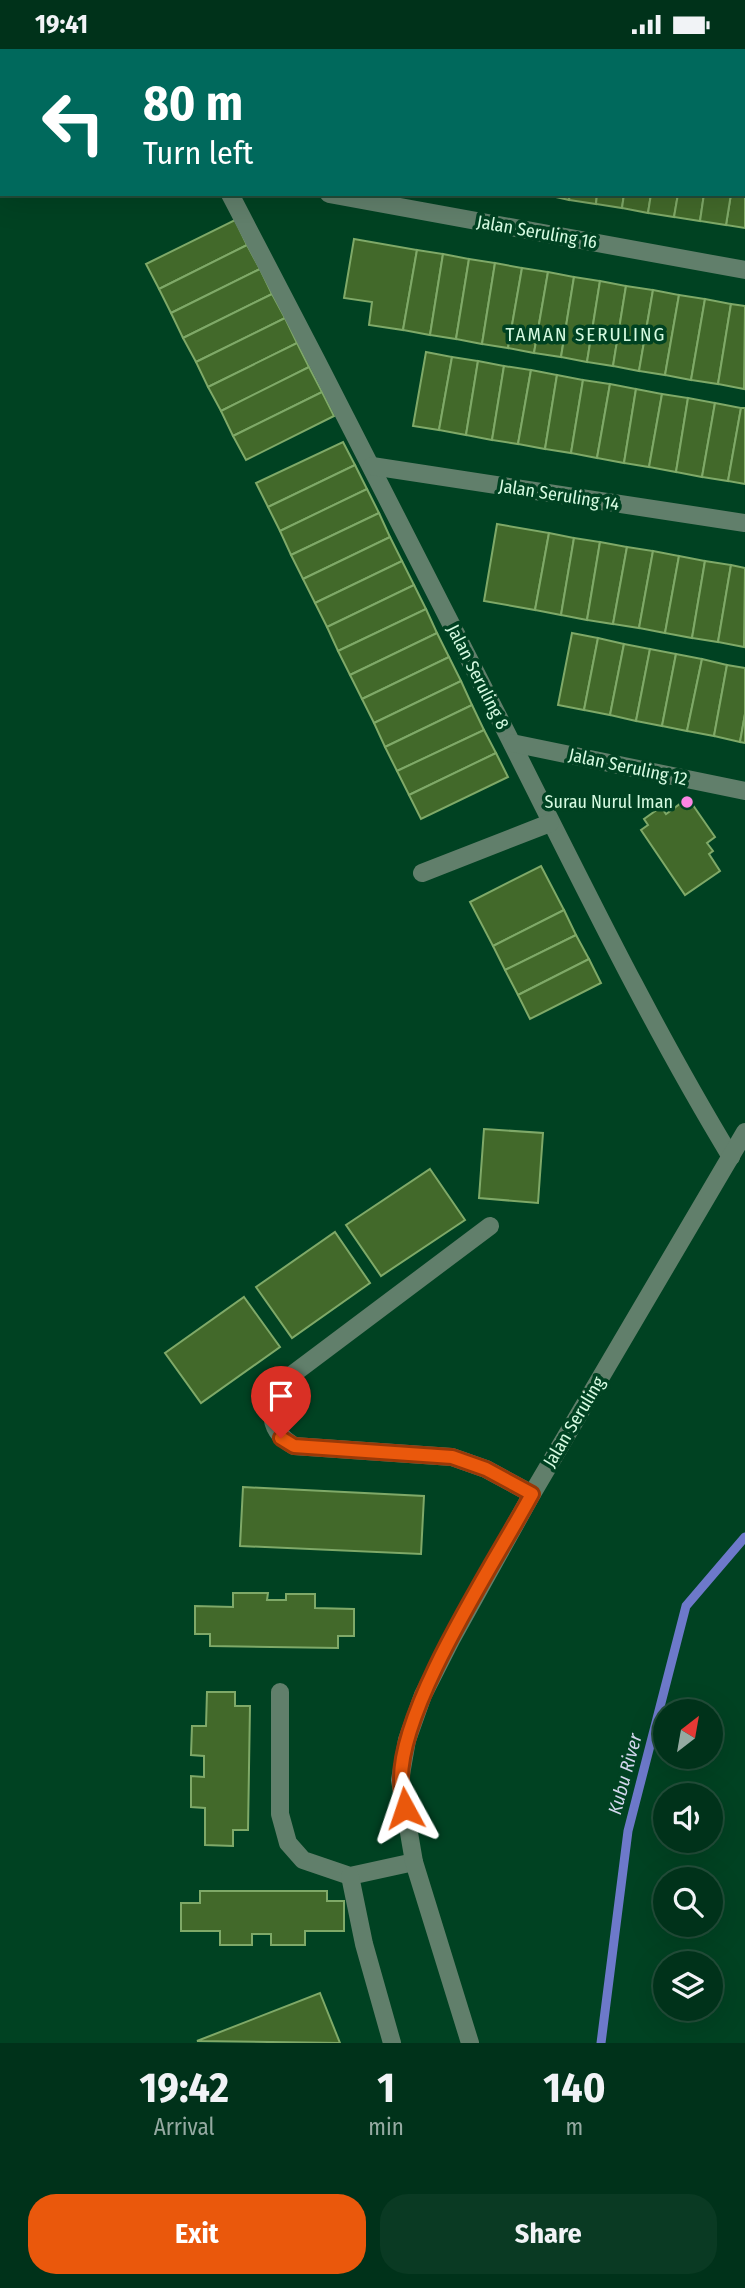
<!DOCTYPE html>
<style>
body{margin:0;font-family:"Fira Sans Condensed",sans-serif;background:#0a3a23;color:#f1f3f6;height:100vh;display:flex;flex-direction:column;font-size:26px;white-space:nowrap}
*{box-sizing:border-box;margin:0}
p{font-size:23px;color:#95aaa2}
.icon{flex:none;width:38px;height:38px;fill:none;stroke:currentColor;stroke-width:2;stroke-linecap:round;stroke-linejoin:round}
.map{position:relative;height:1994px;overflow:hidden}
.drawer{display:flex;flex-direction:column;background:#00321a;flex:1}
.drawer>*{flex:none}
.guide{position:absolute;left:0px;top:0px;width:746px;height:147px;box-shadow:0 7px 28px #0002,0 0 0 2px #224d39;background:#00695c;color:#fff;overflow:hidden}
.needle{width:46px;rotate:31deg}
.fabs{position:absolute;left:653px;top:1650px;display:grid;gap:14px}
.fabs a{display:grid;place-items:center;width:70px;height:70px;border-radius:50%;background:#00321a;box-shadow:0 7px 28px #0002,0 0 0 2px #224d39;font-size:35px}
.pin{position:absolute;display:grid;place-items:center;width:60px;height:60px;color:#fff;margin:-72px -30px;border-radius:50% 50% 50% 0;rotate:-45deg;box-shadow:0 0 7px #0007}
.pin .icon{rotate:45deg}
.me{position:absolute;width:77px;margin:-38px;rotate:355deg;stroke-linejoin:round;filter:drop-shadow(0 0 5px #0008)}
.turn{display:flex;align-items:center;gap:24px;height:147px;padding:0 28px;font-size:32px}
.turn .icon{width:91px;height:91px;stroke-width:2.5}
.turn b{display:block;font-size:49px;line-height:60px}
.eta{display:flex;justify-content:space-evenly;align-items:center;height:119px;text-align:center}
.eta b{font-size:42px;font-weight:700;line-height:49px}
.primary-button{display:flex;gap:14px;margin-top:auto;padding:14px 28px}
.primary-button a{flex:1;height:80px;border-radius:28px;background:#ea580c;color:#fff;font-size:28px;font-weight:700;line-height:80px;text-align:center}
.primary-button a+a{background:#0a3a23;color:#f1f3f6}
.status{display:flex;justify-content:space-between;align-items:center;height:49px;padding:0 35px;background:#00321a;direction:ltr}
.status svg{height:19px;fill:currentColor}
.map>svg:first-child{display:block}
.lines{fill:none;stroke-linecap:round;stroke-linejoin:round}
.stream{stroke:#6d79ca;stroke-width:9}
.building{fill:#42692a;stroke:#7fa968;stroke-width:2}
.minor{stroke:#617f6b;stroke-width:18}
.route-casing{stroke:#983908;stroke-width:18}
.route{stroke:#ea580c;stroke-width:12}
.poi-dot{fill:#fc86e4;stroke:#004222;stroke-width:2.5}
.labels{text-anchor:middle;dominant-baseline:central;stroke-width:7;stroke-linejoin:round;paint-order:stroke}
.street-label{font-size:18px;fill:#d6fbe2;stroke:#004222}
.poi-label{font-size:18px;fill:#d6fbe2;stroke:#004222;text-anchor:end}
.neighbourhood-label{font-size:19px;letter-spacing:2px;fill:#d6fbe2;stroke:#004222}
.water-label{font-size:19px;font-style:italic;fill:#d2d7ed;stroke:#004222}
</style>
<div class="status"><b>19:41</b><svg viewBox="0 0 49 12"><path d="M0 12V9h3v3zM5 12V6h3v6zM10 12V3h3v9zM15 12V0h3v12zM26 1h20v11H26zM47 4h2v5h-2z"/></svg></div>
<div class="map">
<svg width="745" height="1994" viewBox="0 0 745 1994">
<rect width="100%" height="100%" fill="#004222"/>
<g class="lines">
<path class="stream" d="M601,1994l27,-212 58,-225 59,-69"/>
</g>
<g class="building">
<path d="M744,2l1,1v83h-1z"/>
<path d="M744,96l1,1v82l-19,-3 5,-31h13z"/>
<path d="M543,145h27l-1,6z"/>
<path d="M570,145h27l-1,10 -27,-4z"/>
<path d="M597,145h27l-2,14 -26,-4z"/>
<path d="M624,145h27l-3,19 -26,-5z"/>
<path d="M651,145h27l-4,23 -26,-4z"/>
<path d="M678,145h26l-4,27 -26,-4z"/>
<path d="M704,145h27l-5,31 -26,-4z"/>
<path d="M235,171l12,25 -88,44 -13,-25z"/>
<path d="M354,190l63,11 -14,80 -34,-5 3,-23 -28,-4z"/>
<path d="M247,196l13,24 -89,44 -12,-24z"/>
<path d="M417,201l26,4 -13,81 -27,-5z"/>
<path d="M443,205l26,5 -13,80 -26,-4z"/>
<path d="M469,210l26,4 -13,81 -26,-5z"/>
<path d="M495,214l27,5 -14,80 -26,-4z"/>
<path d="M522,219l26,4 -14,81 -26,-5z"/>
<path d="M260,220l12,25 -89,44 -12,-25z"/>
<path d="M548,223l26,5 -13,80 -27,-4z"/>
<path d="M574,228l26,4 -13,81 -26,-5z"/>
<path d="M600,232l26,5 -13,80 -26,-4z"/>
<path d="M626,237l27,4 -14,81 -26,-5z"/>
<path d="M653,241l26,5 -14,80 -26,-4z"/>
<path d="M272,245l13,24 -89,44 -13,-24z"/>
<path d="M679,246l26,4 -14,81 -26,-5z"/>
<path d="M705,250l26,5 -13,80 -27,-4z"/>
<path d="M731,255l14,2 -1,83 -26,-5z"/>
<path d="M285,269l12,25 -89,44 -12,-25z"/>
<path d="M297,294l12,24 -88,44 -13,-24z"/>
<path d="M426,303l26,5 -13,73 -26,-4z"/>
<path d="M452,308l26,4 -12,74 -27,-5z"/>
<path d="M478,312l26,5 -12,74 -26,-5z"/>
<path d="M504,317l27,4 -13,74 -26,-4z"/>
<path d="M309,318l13,25 -89,44 -12,-25z"/>
<path d="M531,321l26,5 -12,74 -27,-5z"/>
<path d="M557,326l26,5 -12,73 -26,-4z"/>
<path d="M583,331l27,4 -13,74 -26,-5z"/>
<path d="M610,335l26,5 -12,74 -27,-5z"/>
<path d="M636,340l26,5 -13,73 -25,-4z"/>
<path d="M322,343l12,24 -88,44 -13,-24z"/>
<path d="M662,345l26,4 -12,74 -27,-5z"/>
<path d="M688,349l27,5 -13,74 -26,-5z"/>
<path d="M715,354l26,5 -13,73 -26,-4z"/>
<path d="M741,359h4v76l-17,-3z"/>
<path d="M343,393l12,23 -87,42 -12,-24z"/>
<path d="M355,416l12,24 -87,42 -12,-24z"/>
<path d="M367,440l12,24 -88,42 -11,-24z"/>
<path d="M379,464l11,24 -87,42 -12,-24z"/>
<path d="M497,475l52,9 -14,77 -51,-9z"/>
<path d="M549,484l25,5 -13,77 -26,-5z"/>
<path d="M390,488l12,24 -87,42 -12,-24z"/>
<path d="M574,489l26,4 -13,78 -26,-5z"/>
<path d="M600,493l27,5 -14,77 -26,-4z"/>
<path d="M627,498l26,4 -14,77 -26,-4z"/>
<path d="M653,502l26,5 -14,77 -26,-5z"/>
<path d="M679,507l26,5 -13,77 -27,-5z"/>
<path d="M402,512l12,24 -87,42 -12,-24z"/>
<path d="M705,512l26,4 -13,77 -26,-4z"/>
<path d="M731,516l14,3 -1,79 -26,-5z"/>
<path d="M414,536l12,24 -88,42 -11,-24z"/>
<path d="M426,560l11,24 -87,42 -12,-24z"/>
<path d="M437,584l12,24 -87,42 -12,-24z"/>
<path d="M572,584l26,5 -14,72 -26,-5z"/>
<path d="M598,589l26,6 -14,71 -26,-5z"/>
<path d="M624,595l26,5 -14,72 -26,-6z"/>
<path d="M650,600l26,5 -14,72 -26,-5z"/>
<path d="M676,605l26,5 -15,72 -25,-5z"/>
<path d="M449,608l12,24 -87,42 -12,-24z"/>
<path d="M702,610l25,6 -13,71 -27,-5z"/>
<path d="M727,616l18,3v46l-5,28 -26,-6z"/>
<path d="M461,632l11,24 -87,42 -11,-24z"/>
<path d="M472,656l12,25 -87,41 -12,-24z"/>
<path d="M745,665v29l-5,-1z"/>
<path d="M484,681l12,23 -87,42 -12,-24z"/>
<path d="M496,704l12,24 -87,42 -12,-24z"/>
<path d="M688,749l27,39 -8,6 6,8 -4,3 11,17 -35,24 -44,-65 7,-5 -4,-6 17,-12 5,7z"/>
<path d="M541,817l23,44 -71,36 -23,-44z"/>
<path d="M564,861l12,25 -71,35 -12,-24z"/>
<path d="M576,886l13,24 -71,36 -13,-25z"/>
<path d="M589,910l12,24 -71,36 -12,-24z"/>
<path d="M484,1080l59,4 -5,70 -59,-5z"/>
<path d="M430,1120l35,51 -84,56 -35,-51z"/>
<path d="M335,1183l35,51 -78,55 -36,-51z"/>
<path d="M244,1248l36,50 -79,56 -36,-50z"/>
<path d="M243,1438l181,9 -3,58 -181,-8z"/>
<path d="M233,1544h35l-1,7h19v-6h29v14l39,1v27h-16v12l-128,-2v-12h-15v-28l38,1z"/>
<path d="M207,1643h28v14h15l-2,124h-15v16l-28,-1v-37l-14,-1v-31l13,1v-21l-13,-1 1,-29h14z"/>
<path d="M200,1842h127v10h17v30h-39v14h-34v-11h-19v11h-32v-14h-39v-28h19z"/>
<path d="M320,1944l20,50 -143,-2z"/>
</g>
<g class="lines">
<g class="minor">
<path d="M183,0l1,2"/>
<path d="M230,145c91,174 181,349 269,524 75,148 146,297 232,439"/>
<path d="M329,145l416,76"/>
<path d="M372,417l373,57"/>
<path d="M512,694l233,48"/>
<path d="M422,824l128,-50"/>
<path d="M490,1177l-209,157c-13,25 -14,47 13,63l158,11 34,12 46,25"/>
<path d="M280,1643v122l8,29 15,17 47,16 64,-14"/>
<path d="M350,1827l14,68 28,99"/>
<path d="M470,1994l-56,-181 -14,-82 7,-40 16,-45 28,-55 81,-146 213,-362"/>
</g>
</g>
<g class="lines">
<defs>
<path id="route" d="M281,1389l13,8 158,11 34,12 46,25c-37,68 -133,213 -131,287 0,9 2,18 4,27"/>
</defs>
<use href="#route" class="route-casing"/>
<use href="#route" class="route"/>
</g>
<circle class="poi-dot" cx="687" cy="753" r="7"/>
<g class="labels">
<g class="street-label">
<text transform="translate(537 183) rotate(10)">Jalan Seruling 16</text>
<text transform="translate(559 446) rotate(9)">Jalan Seruling 14</text>
<text transform="translate(478 628) rotate(63)">Jalan Seruling 8</text>
<text transform="translate(628 718) rotate(12)">Jalan Seruling 12</text>
<text transform="translate(574 1373) rotate(-59)">Jalan Seruling</text>
</g>
<g class="poi-label">
<text x="673" y="753">Surau Nurul Iman</text>
</g>
<g class="neighbourhood-label">
<text x="586" y="285">TAMAN SERULING</text>
</g>
<g class="water-label">
<text transform="translate(625 1725) rotate(-75)">Kubu River</text>
</g>
</g>
</svg>
<div class="fabs">
<a><svg class="needle" viewBox="-14 -14 28 28"><path d="M0-13l5 13h-10z" fill="#e53935"/><path d="M0 13l5-13h-10z" fill="#95aaa2"/></svg></a>
<a><svg class="icon" aria-label="sound" viewBox="0 0 24 24"><path d="M4 9h4l5-4v14l-5-4H4zM17 9q2 3 0 6"/></svg></a>
<a><svg class="icon" aria-label="search" viewBox="0 0 24 24"><circle cx="10" cy="10" r="6"/><path d="M15 15l6 6"/></svg></a>
<a><svg class="icon" aria-label="layers" viewBox="0 0 24 24"><path d="M12 4l9 5-9 5-9-5zM3 14l9 5 9-5"/></svg></a>
</div>
<div class="pin" style="left:281px;top:1389px;background:#d93025"><svg class="icon" aria-label="arrive" viewBox="0 0 24 24"><path d="M6 21V4h12l-3 4 3 4H6"/></svg></div>
<svg class="me" style="left:405px;top:1759px" viewBox="-20 -20 40 40"><path d="M0-17L14 15 0 8-14 15z" fill="#ea580c" stroke="#fff" stroke-width="4"/></svg>
<div class="guide">
<div class="turn"><svg class="icon" aria-label="left" viewBox="0 0 24 24"><path d="M17 20v-9H6M10 6l-5 5 5 5"/></svg><div><b>80 m</b>Turn left</div></div>
</div>
</div>
<section class="drawer">
<div class="eta">
<div><b>19:42</b><p>Arrival</p></div>
<div><b>1</b><p>min</p></div>
<div><b>140</b><p>m</p></div>
</div>
<div class="primary-button"><a>Exit</a><a>Share</a></div>
</section>
